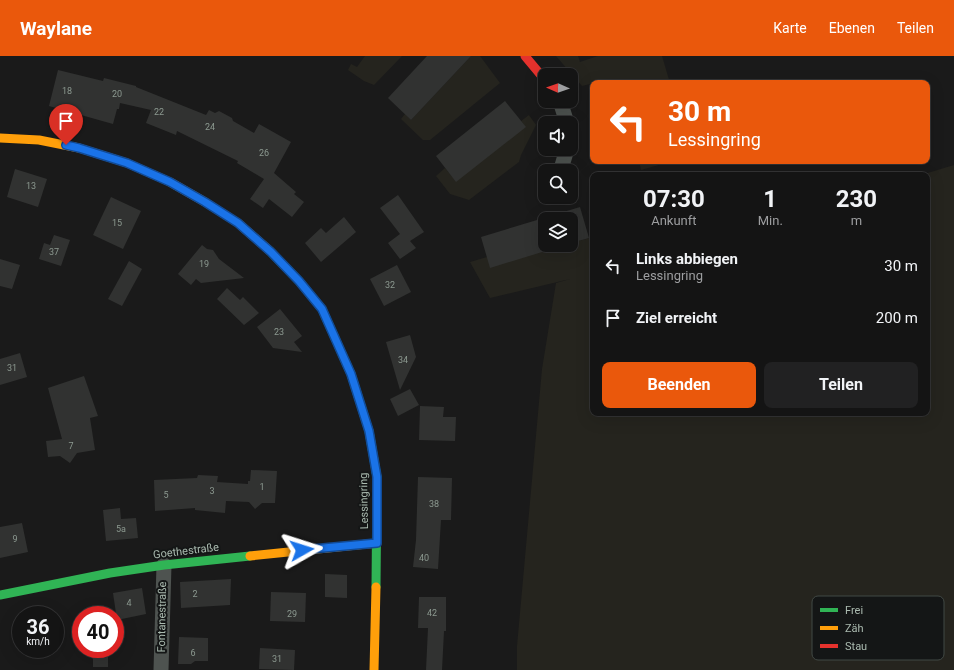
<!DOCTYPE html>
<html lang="de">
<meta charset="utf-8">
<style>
body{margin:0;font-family:Roboto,sans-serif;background:#212122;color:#f1f3f6;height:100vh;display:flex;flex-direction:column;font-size:15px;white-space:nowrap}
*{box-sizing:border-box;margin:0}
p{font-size:13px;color:#9d9ea0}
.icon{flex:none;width:22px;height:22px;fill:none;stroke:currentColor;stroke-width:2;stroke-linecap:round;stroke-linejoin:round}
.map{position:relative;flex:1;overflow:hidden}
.details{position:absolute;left:590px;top:116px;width:340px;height:244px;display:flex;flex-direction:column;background:#141414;border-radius:8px;box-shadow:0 4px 16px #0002,0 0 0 1px #333334}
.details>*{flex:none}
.banner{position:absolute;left:590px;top:24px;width:340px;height:84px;border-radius:8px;box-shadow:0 4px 16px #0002,0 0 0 1px #333334;background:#ea580c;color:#fff;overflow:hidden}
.needle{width:26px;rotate:272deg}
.buttons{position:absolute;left:538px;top:12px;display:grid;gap:8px}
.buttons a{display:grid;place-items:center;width:40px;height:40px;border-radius:8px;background:#141414;box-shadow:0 4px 16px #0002,0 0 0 1px #333334;font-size:20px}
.speed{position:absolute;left:12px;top:550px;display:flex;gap:8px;font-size:20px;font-weight:700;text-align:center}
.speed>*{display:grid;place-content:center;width:52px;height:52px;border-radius:50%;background:#141414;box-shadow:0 4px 16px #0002,0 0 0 1px #333334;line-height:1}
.speed small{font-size:10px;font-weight:400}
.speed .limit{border:6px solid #d22;background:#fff;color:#111}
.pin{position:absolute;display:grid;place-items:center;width:34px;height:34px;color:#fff;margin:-41px -17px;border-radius:50% 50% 50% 0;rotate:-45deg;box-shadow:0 0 4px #0007}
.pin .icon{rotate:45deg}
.me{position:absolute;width:44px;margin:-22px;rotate:84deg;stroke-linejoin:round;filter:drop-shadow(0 0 3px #0008)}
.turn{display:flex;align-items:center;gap:14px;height:84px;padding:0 12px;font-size:18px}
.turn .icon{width:52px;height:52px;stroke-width:2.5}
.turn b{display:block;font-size:28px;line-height:34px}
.eta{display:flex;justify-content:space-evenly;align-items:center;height:68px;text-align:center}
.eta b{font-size:24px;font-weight:700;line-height:28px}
.cta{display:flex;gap:8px;margin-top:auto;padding:8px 12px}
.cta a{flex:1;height:46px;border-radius:8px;background:#ea580c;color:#fff;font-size:16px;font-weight:700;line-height:46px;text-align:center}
.cta a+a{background:#212122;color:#f1f3f6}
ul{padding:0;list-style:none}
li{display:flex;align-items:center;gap:12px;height:52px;padding:0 12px}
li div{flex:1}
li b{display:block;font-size:15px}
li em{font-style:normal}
header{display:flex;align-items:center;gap:24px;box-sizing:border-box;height:56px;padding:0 20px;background:#ea580c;color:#fff}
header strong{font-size:19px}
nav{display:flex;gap:22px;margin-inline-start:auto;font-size:14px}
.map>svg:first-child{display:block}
.green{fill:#25241e}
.building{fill:#313231}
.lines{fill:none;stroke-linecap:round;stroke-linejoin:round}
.street{stroke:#4e5350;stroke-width:15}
.fast{stroke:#30b455;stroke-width:9}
.slow{stroke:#ff9f0a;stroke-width:9}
.jam{stroke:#e5322d;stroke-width:9}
.route-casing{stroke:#114b97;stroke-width:10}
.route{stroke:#1a73e8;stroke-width:7}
.labels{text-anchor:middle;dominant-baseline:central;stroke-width:4;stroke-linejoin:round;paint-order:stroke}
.number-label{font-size:9px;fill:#8c9990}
.street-label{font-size:11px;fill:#abbbb0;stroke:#141616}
.key{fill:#141616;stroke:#414844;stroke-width:1}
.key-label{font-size:11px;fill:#abbbb0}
</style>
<header>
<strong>Waylane</strong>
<nav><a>Karte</a><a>Ebenen</a><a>Teilen</a></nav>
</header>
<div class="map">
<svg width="954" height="614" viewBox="0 0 954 614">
<rect width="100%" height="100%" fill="#1a1a1a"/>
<g class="green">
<path d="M365,0h37l-28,29 -10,-4 -16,-11 3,-6 6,3z"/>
<path d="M471,0h9l20,27 -70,57h-7l-22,-21 4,-5 6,6z"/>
<path d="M556,0h22l2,6 18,-6h64l8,27h-63l-1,-3 -24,6z"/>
<path d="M529,59l7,10 -15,30 -2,7 -50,38 -19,-6 -14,-18 9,-8 11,13 69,-54 -4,-6z"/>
<path d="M639,105h34l-32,9z"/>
<path d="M954,109v505h-437v-24l25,-277 14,-86 14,-4 -80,19 -20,-36 17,-5 84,-12v-2l18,-5 4,12v163h334v-238h-6z"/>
</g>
<g class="building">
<path d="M427,0h44l-60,64 -23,-22z"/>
<path d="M58,14l45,11 1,-3 32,8v1l70,28 3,-5 6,3 4,-2 13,7 1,3 21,12 5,-9 32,18 -17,31 22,19 -2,2 10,8 -12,15 -23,-18 -6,9 -13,-9 14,-20 -27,-16 1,-2 -61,-30 -1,4 -30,-12 5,-13 -31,-7 -1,6h-2l-4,15 -64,-18z"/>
<path d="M505,45l21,26 -70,55 -20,-26z"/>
<path d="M15,113l32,10 -9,28 -31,-10z"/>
<path d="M398,139l26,37 -14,9 6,7 -16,11 -12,-16 12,-9 -20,-26z"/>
<path d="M111,141l30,14 -18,38 -30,-14z"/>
<path d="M580,151l9,31 -18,5v-24h-26v26h20l-75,23 -9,-31z"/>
<path d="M344,161l12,15 -35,30 -16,-19 16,-15 5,5z"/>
<path d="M54,179l16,5 -9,26 -22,-7 5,-16 6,2z"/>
<path d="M202,189l5,4 6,1 6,9 25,19 -43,5 -5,-4 -5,6 -13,-11z"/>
<path d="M0,203l20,6 -8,24 -12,-3z"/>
<path d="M129,205l13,8 -20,37 -14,-7z"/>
<path d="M397,209l14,27 -27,14 -14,-27z"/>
<path d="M227,232l13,12 3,-3 16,16 -15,12 -27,-26z"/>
<path d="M280,253l22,27 -8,6 8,10 -29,-4 -16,-21z"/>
<path d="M410,279l6,22 -16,33 -14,-48z"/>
<path d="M20,297l7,24 -27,8v-26z"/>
<path d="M84,320l14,40 -8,2 5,32 -18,3 -7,10 -10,-7 -12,1 -2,-16 16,-2 -14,-51z"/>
<path d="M410,333l9,16 -21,11 -8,-17z"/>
<path d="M420,350l24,1 -1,10h13l-1,24 -36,-1z"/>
<path d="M251,414l26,1 -2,32h-13l-7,6 -6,-7 -23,-1 -1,12 -30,-3v-2l-40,3 -1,-31 43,-2 1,-3 20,1 -1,6 31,2v-3h2z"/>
<path d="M418,421l34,1 -1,42h-10l-3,49 -25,-2 3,-27z"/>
<path d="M120,452l1,11 15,-1 2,20 -32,3 -3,-31z"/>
<path d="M22,467l6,29 -28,6v-31z"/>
<path d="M325,518l22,1v23l-22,-1z"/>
<path d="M231,523l-1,26 -49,3 -1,-26z"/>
<path d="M142,532l4,26 -29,6 -4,-27z"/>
<path d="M271,536l35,1 -1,29 -35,-1z"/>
<path d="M419,541h27v34h-2l-2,39h-16l2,-42h-10z"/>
<path d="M179,581l29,1v23h-13l-4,3h-13z"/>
<path d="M260,592l35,2 -1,20 -35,-1z"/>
<rect x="93" y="593" width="15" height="18"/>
</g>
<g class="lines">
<g class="street">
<path d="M560,45l7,22"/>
<path d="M561,113l6,-20"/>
<path d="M161,614l3,-105"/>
</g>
<g class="fast">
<path d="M270,195l29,30 23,28 29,65 18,57 8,46 -1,110"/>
<path d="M0,539l110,-22 54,-8 86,-9"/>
</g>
<g class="slow">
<path d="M0,82l39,2 40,8 48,15 43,19 35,20 33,21 32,28"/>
<path d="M250,500l127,-13"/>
<path d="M374,614l2,-83"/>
</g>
<path class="jam" d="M525,0l20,24"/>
</g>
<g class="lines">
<defs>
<path id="route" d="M66,89l13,3 48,15 43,19 35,20 33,21 33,29 28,29 23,28 29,65 18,57 8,46v66l-75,7"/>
</defs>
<use href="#route" class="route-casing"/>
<use href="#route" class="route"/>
</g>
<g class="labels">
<g class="number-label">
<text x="67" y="35">18</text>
<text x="117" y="38">20</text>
<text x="159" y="56">22</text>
<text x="210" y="71">24</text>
<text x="264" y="97">26</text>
<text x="31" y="130">13</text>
<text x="117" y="167">15</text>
<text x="54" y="196">37</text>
<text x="204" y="208">19</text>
<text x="390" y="229">32</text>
<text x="279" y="276">23</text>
<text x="403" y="304">34</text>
<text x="12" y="312">31</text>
<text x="71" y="390">7</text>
<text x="262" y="431">1</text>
<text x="212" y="435">3</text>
<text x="166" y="439">5</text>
<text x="434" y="448">38</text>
<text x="121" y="473">5a</text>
<text x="15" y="483">9</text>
<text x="424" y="502">40</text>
<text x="195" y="538">2</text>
<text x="129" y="547">4</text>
<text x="432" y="557">42</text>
<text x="292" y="558">29</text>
<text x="193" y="597">6</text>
<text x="277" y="603">31</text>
</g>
<g class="street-label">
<text transform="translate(364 445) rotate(-91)">Lessingring</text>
<text transform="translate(186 495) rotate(-7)">Goethestraße</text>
<text transform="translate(162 561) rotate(-89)">Fontanestraße</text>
</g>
</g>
<rect x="812" y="540" width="132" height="64" rx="6" class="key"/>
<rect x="820" y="552" width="18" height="4" fill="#30b455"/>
<rect x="820" y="570" width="18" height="4" fill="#ff9f0a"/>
<rect x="820" y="588" width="18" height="4" fill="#e5322d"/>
<g class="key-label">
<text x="845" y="558">Frei</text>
<text x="845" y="576">Zäh</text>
<text x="845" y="594">Stau</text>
</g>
</svg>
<div class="buttons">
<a><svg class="needle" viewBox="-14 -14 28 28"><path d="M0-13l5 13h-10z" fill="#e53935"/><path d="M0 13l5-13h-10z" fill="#9d9ea0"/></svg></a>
<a><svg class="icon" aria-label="sound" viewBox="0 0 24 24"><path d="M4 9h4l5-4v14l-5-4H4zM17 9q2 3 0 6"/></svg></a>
<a><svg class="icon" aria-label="search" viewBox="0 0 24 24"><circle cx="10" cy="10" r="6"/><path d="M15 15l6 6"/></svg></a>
<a><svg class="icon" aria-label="layers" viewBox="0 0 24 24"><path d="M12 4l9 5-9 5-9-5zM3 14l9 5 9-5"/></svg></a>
</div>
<div class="speed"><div>36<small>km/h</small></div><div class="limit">40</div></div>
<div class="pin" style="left:66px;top:89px;background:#d93025"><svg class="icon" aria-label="arrive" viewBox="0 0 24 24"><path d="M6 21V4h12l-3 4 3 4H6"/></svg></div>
<svg class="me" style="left:302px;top:494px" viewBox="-20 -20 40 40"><path d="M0-17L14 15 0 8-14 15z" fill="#1a73e8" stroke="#fff" stroke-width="4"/></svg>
<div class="banner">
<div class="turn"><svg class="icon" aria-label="left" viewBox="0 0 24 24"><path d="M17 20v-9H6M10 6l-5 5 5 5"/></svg><div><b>30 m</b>Lessingring</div></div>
</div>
<section class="details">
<div class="eta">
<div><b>07:30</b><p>Ankunft</p></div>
<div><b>1</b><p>Min.</p></div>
<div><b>230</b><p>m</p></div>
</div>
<ul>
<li><svg class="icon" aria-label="left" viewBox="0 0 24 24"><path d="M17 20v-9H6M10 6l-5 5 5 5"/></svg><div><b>Links abbiegen</b><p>Lessingring</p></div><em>30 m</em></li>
<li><svg class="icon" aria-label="arrive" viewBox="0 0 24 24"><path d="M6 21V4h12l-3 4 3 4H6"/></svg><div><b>Ziel erreicht</b></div><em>200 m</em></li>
</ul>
<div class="cta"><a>Beenden</a><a>Teilen</a></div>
</section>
</div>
